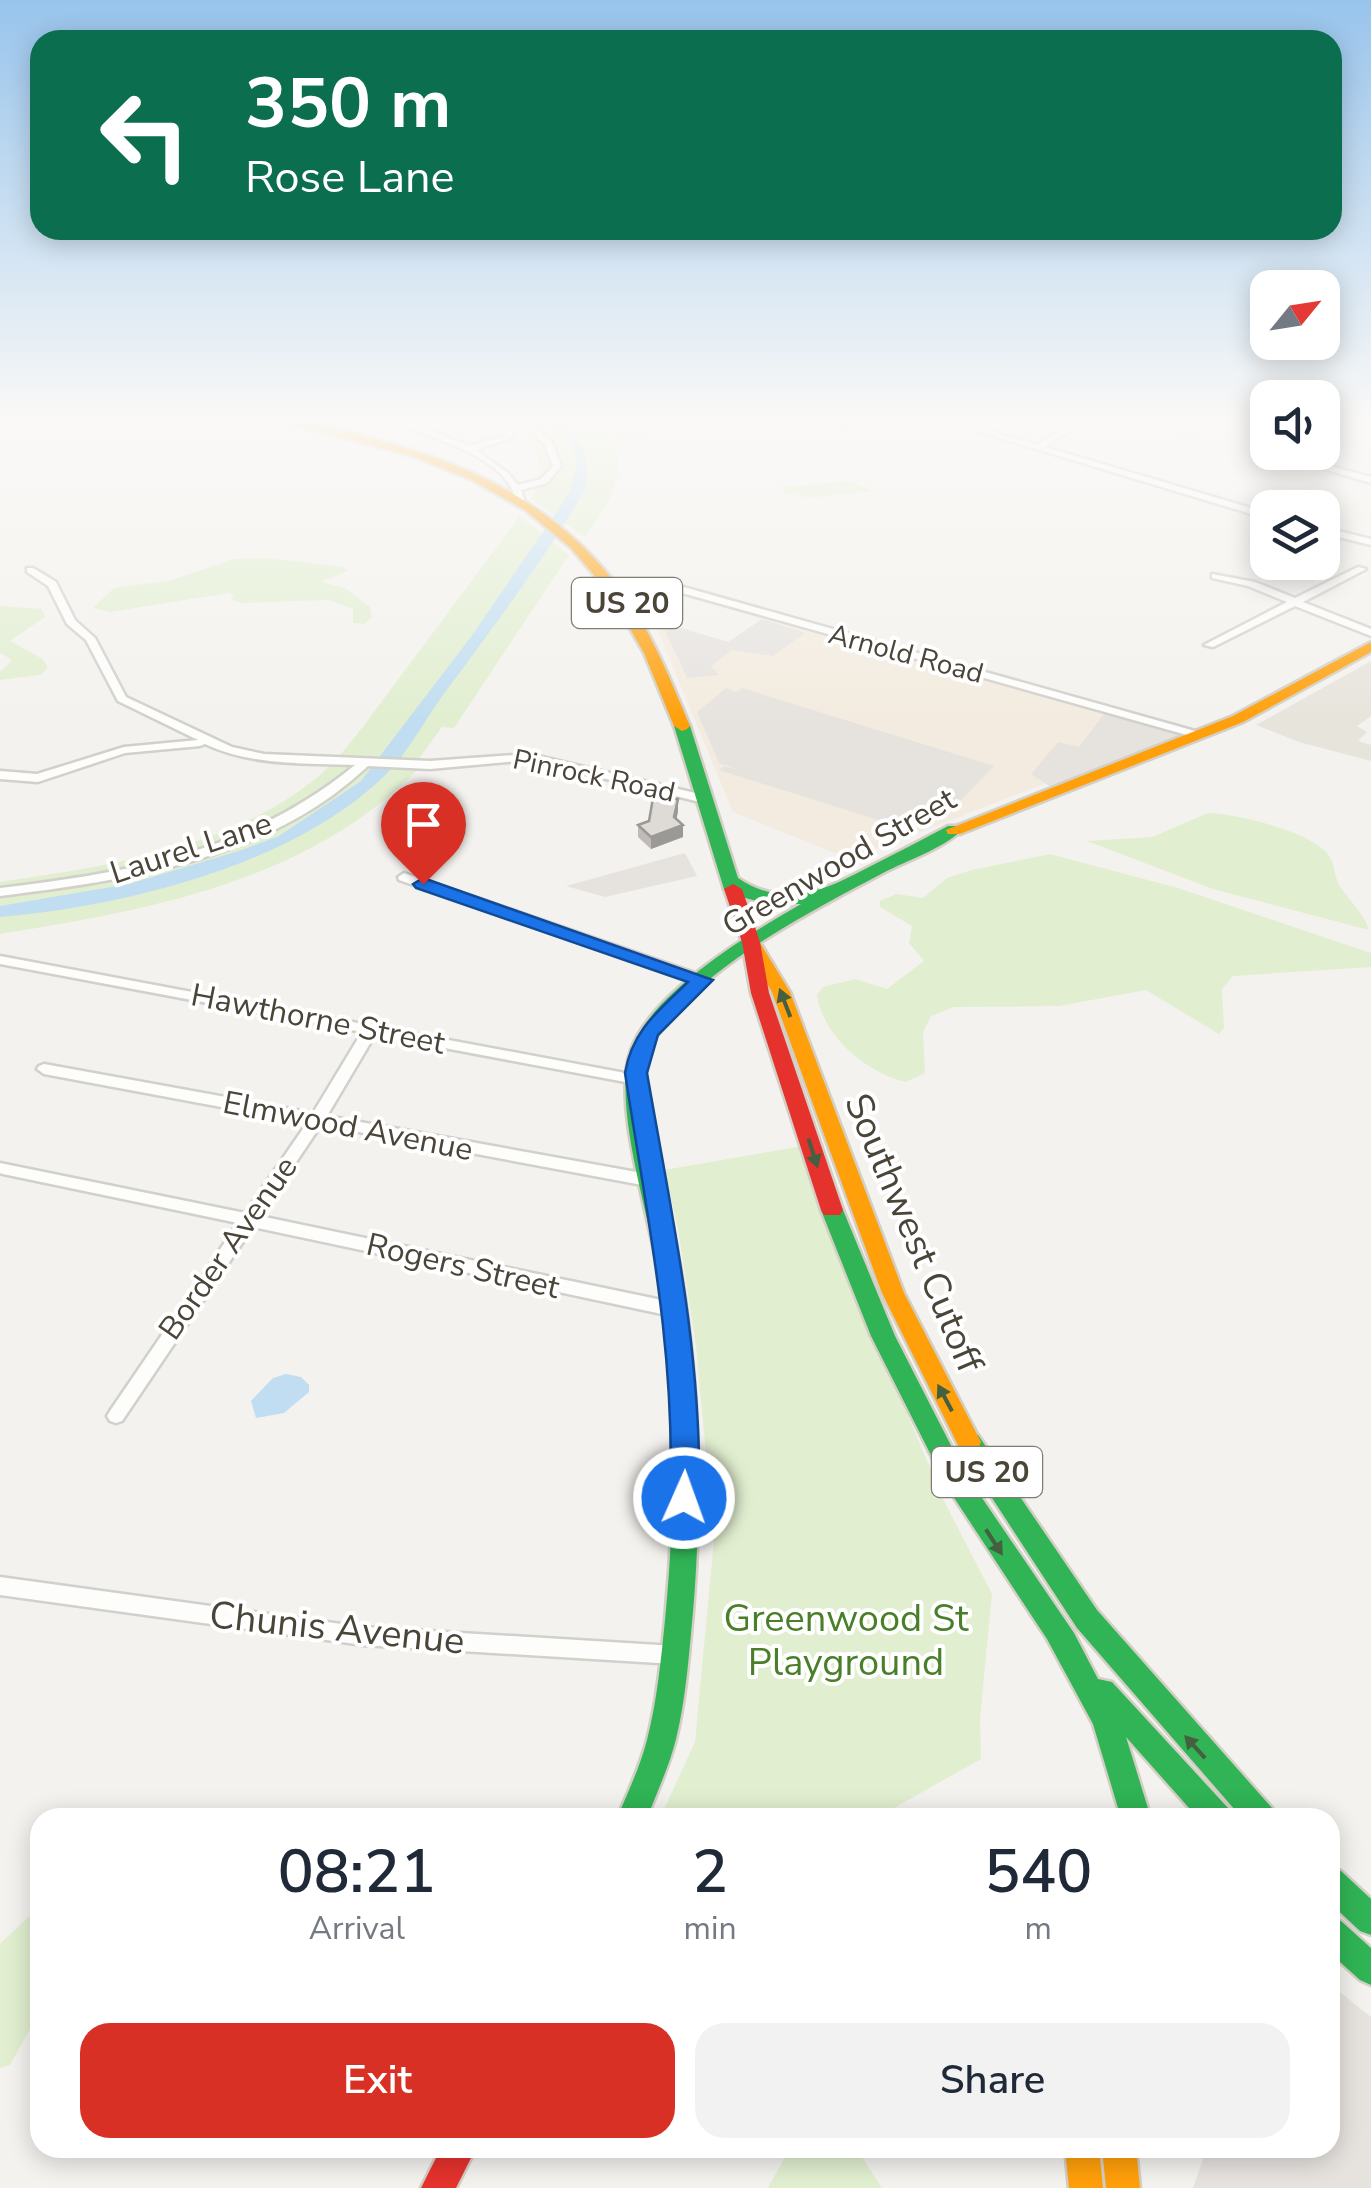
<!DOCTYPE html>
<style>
body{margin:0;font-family:"Nunito Sans",sans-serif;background:#f2f2f3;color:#1f2937;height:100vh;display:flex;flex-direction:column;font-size:38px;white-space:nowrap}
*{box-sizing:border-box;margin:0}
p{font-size:32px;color:#747a83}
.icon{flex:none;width:55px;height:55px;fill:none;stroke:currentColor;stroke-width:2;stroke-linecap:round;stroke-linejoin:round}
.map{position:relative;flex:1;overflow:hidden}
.drawer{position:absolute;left:30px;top:1808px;width:1310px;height:350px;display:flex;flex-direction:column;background:#fff;border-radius:30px;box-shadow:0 5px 25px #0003}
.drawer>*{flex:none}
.banner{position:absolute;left:30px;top:30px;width:1312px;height:210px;border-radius:30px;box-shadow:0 5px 25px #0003;background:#0b6e4f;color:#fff;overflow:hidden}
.needle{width:65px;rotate:60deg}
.controls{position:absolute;left:1250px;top:270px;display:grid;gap:20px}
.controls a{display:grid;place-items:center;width:90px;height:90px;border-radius:20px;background:#fff;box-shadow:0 5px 25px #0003;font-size:50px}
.pin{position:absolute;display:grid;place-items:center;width:85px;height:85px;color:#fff;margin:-102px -42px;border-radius:50% 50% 50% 0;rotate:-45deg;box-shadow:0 0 10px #0007}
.pin .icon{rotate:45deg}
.me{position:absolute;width:110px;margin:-55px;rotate:2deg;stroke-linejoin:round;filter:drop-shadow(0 0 8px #0008)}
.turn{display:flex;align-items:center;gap:35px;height:210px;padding:0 50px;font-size:45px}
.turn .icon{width:130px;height:130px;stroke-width:2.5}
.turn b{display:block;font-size:70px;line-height:85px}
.eta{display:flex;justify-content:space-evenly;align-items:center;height:170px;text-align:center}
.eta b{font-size:60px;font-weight:600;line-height:70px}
.cta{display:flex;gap:20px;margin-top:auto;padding:20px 50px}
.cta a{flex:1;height:115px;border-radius:30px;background:#d93025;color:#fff;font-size:40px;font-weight:600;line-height:115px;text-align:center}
.cta a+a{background:#f2f2f3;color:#1f2937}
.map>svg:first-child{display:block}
.residential{fill:#e7e4dc}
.commercial{fill:#f3ebdf}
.green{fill:#e1eecf}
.parking{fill:#e6e3df}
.water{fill:#c0ddf1}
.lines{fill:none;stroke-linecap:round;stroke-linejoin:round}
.street-casing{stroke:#d2d0cb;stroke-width:5}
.fast-casing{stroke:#d3cfc5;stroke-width:5}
.slow-casing{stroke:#d3cfc5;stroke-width:5}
.jam-casing{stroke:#d3cfc5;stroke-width:5}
.street{fill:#fdfdfc;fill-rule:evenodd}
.fast{fill:#30b455;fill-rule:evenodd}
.slow{fill:#ff9f0a;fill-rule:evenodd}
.jam{fill:#e5322d;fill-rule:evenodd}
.wall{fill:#bfbcb8}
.shaded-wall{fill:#9b9996}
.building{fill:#dedbd6;stroke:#9b9996;stroke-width:2.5}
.oneway{fill:#446040}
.route{fill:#1a73e8;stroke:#114b97;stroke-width:2.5}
.labels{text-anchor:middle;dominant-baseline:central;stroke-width:8;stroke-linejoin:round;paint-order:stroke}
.far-street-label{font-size:28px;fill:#4b4439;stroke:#fff}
.shield{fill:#fff;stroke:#817c74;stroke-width:2.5}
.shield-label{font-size:30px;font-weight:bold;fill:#4b4439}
.street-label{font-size:32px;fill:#4b4439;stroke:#fff}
.near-street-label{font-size:38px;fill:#4b4439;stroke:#fff}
.near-park-label{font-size:38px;fill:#4a7f2a;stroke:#fff}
</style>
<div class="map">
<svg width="1371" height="2188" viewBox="0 0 1371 2188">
<rect width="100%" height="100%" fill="#f4f2ee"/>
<path class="residential" d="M1371,661v55l-14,10 10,6 -9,9 13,4v16l-72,-19 -43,-17z"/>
<path class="commercial" d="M766,618l407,116 -323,125 -117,-47 -80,-193 82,25z"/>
<g class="green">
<path d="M505,418h87l19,21 20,-21h51l-35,21h-35c16,40 -4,65 -27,98l-54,-38c19,-35 3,-60 -26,-81z"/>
<path d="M1158,418h79l7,5h23v11l-89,4z"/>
<path d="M848,481l26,10 -66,7 -25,-6v-5z"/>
<path d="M520,516l49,39 -115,173 -12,-1 -26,36 6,2c-111,117 -274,145 -422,169v-52c107,-16 224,-31 314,-102 33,-27 57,-65 83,-99 41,-55 82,-110 123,-165z"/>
<path d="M266,558l77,9 4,4 -26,11 24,6 25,19 2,10 -8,7 -11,-1v-14l-24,-9 -89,3 -9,-4 3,-3 -5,-3 -119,19 -17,-4 21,-20 58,-8 61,-21z"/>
<path d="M0,606l42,3 3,8 -35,24 33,18 5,9 -8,7 -40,5v-8l12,-12 -12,-7z"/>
<path d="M1208,813c29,1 96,17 117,38 11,10 8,24 15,35 10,16 23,26 29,44l-156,-41 -126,-48 65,-4z"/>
<path d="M1050,854l128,34 193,65v14l-138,9 -11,13 2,39 -5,6 -73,-44 -87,16 -105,1 -23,9 -8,16 2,41 -19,9c-40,-9 -83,-46 -89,-87l6,-8 32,-8 32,10 37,-28 -15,-18 3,-17 -32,-19v-6l16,-7 27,4 24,-20 25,-8z"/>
<path d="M809,1145l31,110 104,246 48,93 -12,124 1,41 -103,58 -218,1 35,-76 19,-202 -18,-194 -18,-117 -14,-59z"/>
<path d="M40,1906v105l-30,54 -10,3v-124z"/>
<path d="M790,2148h66l26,40h-114z"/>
</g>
<g class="parking">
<path d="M762,619l43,14 -32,23 -41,-6 -21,16 8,9 -32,3 -26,-56 67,20z"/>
<path d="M726,688l10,4 6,-4 252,78 -49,51 -35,13 -191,-60 5,-4 15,4 -20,-7 -22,-51z"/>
<path d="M1104,714l83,22 -136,51 -20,-13 27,-32 21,5z"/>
<path d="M685,853l12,23 -92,21 -39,-11z"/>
<path d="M1330,1984l41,33v171h-178l14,-40h123z"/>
</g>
<g class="water">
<path d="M545,418h15c26,22 29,39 25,72 -42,71 -93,139 -142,205 -21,29 -37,62 -63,85 -92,86 -258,127 -380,137v-11l129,-22 110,-33 40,-15 82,-55 112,-147 97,-142 7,-30 -5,-17z"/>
<path d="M286,1374l15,3 8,8v7l-25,21 -28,5 -5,-17 22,-23z"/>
</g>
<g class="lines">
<defs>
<g id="street">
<path d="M386,418l22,3 62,25 34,-10 1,-2 -16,-16h9l15,16 -2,4 -35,12 32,23 10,12 23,-6 12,-13 -8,-21 -28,-27h9l26,24 9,24 -14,17 -26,7 4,13 -8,2c-2,-5 -3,-11 -5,-16 -20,-39 -91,-53 -126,-71z"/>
<path d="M857,418h10l-17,10 -7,-2z"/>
<path d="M934,418h13l90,27 43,-27h10l-45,29 223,66v6z"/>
<path d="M1293,456l78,21v6l-78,-23z"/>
<path d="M1322,527l49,12v6l-49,-12z"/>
<path d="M1358,567l8,2 -63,33 68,27v7l-76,-30 -82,41 -9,-2 83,-43 -39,-16 -36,-8v-4l43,8 40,16z"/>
<path d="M27,568h6l23,14 19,38 20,18 31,59 106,50 32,7 166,7 99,-7 179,42 2,3 -6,4 -175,-43 -99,9 -62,-3c-11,10 -23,20 -35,29 -95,69 -219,87 -333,101v-8c132,-16 249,-36 355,-123 -51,-2 -103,1 -150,-21l-5,2 -75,7 -87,29 -38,-3v-8l37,3 87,-27 74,-7 -80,-39 -32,-61 -19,-16 -19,-38 -21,-14z"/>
<path d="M613,580l67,6 522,147 2,2 -2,2h-8l-519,-146 -66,-6 -1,-2z"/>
<path d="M404,873l303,104 2,3 -7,4 -5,-1 -298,-103 -1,-3z"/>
<path d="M0,956l641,120 2,3 -2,3 -5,2 -261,-49 -48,81 326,59 6,2 2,4 -2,4 -6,2 -332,-62 -61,91 416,87 6,2 3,5 -3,5 -6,2 -423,-90 -131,194 -6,2 -6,-2 -3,-5 3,-5 128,-188 -235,-49 -3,-1v-10l245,50 62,-90 -263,-49 -7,-5 2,-3 5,-2 269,49 49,-81 -362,-68z"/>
<path d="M0,1577l363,50 312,19 7,2 3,7 -3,7 -7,2 -312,-19 -363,-50z"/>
</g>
<g id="fast">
<path d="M682,721l8,5 48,152c48,32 87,12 133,-12 25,-13 51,-26 77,-40h12l2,4c-20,19 -54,30 -79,43 -72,38 -181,94 -226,162 -30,46 6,143 16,193 25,126 31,256 20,384 -4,42 -7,86 -17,127 -7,28 -19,53 -29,79h-30c11,-26 23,-51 30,-78 10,-39 14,-80 18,-120 11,-113 11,-226 -5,-339 -9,-61 -49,-176 -29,-231 21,-58 118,-116 170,-146h-33l-41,-11 -3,-4 -50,-163z"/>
<path d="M832,1202l8,3 3,5 52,126 70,137 109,160 24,46 14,3 116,126 5,10h-35l-72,-81 25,81h-30l-28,-94 -46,-85 -100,-152 -76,-151 -50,-126 3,-5z"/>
<path d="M969,1432l9,3 119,175 175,198 5,10h-35l-165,-190 -117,-179 -3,-7 3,-7z"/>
<path d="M1330,1867l11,4 30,28v36l-11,-4 -30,-28z"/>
<path d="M1330,1916l11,5 30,27v37l-11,-5 -30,-27z"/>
</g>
<g id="slow">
<path d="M267,418h21c129,28 249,60 332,171 31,41 50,90 70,137l-3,3 -5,2 -8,-5 -30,-73 -34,-59 -39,-46 -46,-38 -53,-30 -60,-24z"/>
<path d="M1371,642v10l-128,70 -283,112h-12l-2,-4 287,-114z"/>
<path d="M753,940l6,1 31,51 114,301 77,149 -3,7 -9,3 -9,-3 -78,-156 -110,-301 -28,-47z"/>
<path d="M1065,2148h34l4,40h-34z"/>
<path d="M1102,2148h34l4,40h-34z"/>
</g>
<g id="jam">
<path d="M733,884l9,5 18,53 9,51 74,217 -3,5h-16l-3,-5 -70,-217 -9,-51 -18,-53z"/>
<path d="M441,2148h35l-20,40h-35z"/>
</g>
</defs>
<use href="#street" class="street-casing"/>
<use href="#fast" class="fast-casing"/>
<use href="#slow" class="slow-casing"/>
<use href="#jam" class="jam-casing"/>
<use href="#street" class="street"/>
<use href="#fast" class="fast"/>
<use href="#slow" class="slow"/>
<use href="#jam" class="jam"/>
</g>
<path class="wall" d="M678,811l-2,7 7,19 -32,12 -13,-12v-12z"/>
<path class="shaded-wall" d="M678,799v12l-3,17 8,-3v12l-32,12v-12l23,-20z"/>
<path class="building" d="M653,798l25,1 -4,18 9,8 -32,12 -13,-12 11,-4z"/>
<defs><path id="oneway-solid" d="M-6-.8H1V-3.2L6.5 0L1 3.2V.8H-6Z" transform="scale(2.5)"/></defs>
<g class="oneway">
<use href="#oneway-solid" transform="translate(785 1003) rotate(-111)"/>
<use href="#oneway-solid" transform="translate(813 1153) rotate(72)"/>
<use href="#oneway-solid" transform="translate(945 1398) rotate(-118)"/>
<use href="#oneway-solid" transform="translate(994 1542) rotate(57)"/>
<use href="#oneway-solid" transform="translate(1195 1747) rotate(-132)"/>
</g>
<linearGradient id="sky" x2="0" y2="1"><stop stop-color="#98c4ec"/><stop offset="0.58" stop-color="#faf9f7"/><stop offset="1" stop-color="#faf9f7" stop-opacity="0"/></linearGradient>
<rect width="1371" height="724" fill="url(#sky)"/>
<path class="route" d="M423,878l290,102 -55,55 -11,38c25,144 55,278 52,425l-4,8 -11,4 -10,-4 -4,-8c6,-146 -23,-281 -45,-425 7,-42 33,-62 63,-91l-272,-94 -3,-4z"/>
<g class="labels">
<g class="far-street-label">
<text transform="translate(906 654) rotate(15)">Arnold Road</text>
<text transform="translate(594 776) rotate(12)">Pinrock Road</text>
</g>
<g class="shield">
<rect x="572" y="578" width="110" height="50" rx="8"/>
<rect x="932" y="1447" width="110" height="50" rx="8"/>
</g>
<g class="shield-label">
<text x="627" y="603">US 20</text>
<text x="987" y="1472">US 20</text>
</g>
<g class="street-label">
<text transform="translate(191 848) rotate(-18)">Laurel Lane</text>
<text transform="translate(839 862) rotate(-30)">Greenwood Street</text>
<text transform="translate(318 1019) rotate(11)">Hawthorne Street</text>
<text transform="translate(348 1126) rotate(11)">Elmwood Avenue</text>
<text transform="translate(228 1248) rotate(-55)">Border Avenue</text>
<text transform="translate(463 1266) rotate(13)">Rogers Street</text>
</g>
<g class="near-street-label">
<text transform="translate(914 1233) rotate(67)">Southwest Cutoff</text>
<text transform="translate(337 1628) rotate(6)">Chunis Avenue</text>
</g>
<g class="near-park-label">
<text x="846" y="1618">Greenwood St<tspan x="846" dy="44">Playground</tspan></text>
</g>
</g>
</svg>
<div class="controls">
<a><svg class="needle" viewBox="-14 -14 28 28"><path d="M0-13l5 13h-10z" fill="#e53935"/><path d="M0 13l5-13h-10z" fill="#747a83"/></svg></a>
<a><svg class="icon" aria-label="sound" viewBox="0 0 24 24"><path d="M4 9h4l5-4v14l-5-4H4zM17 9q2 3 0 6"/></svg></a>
<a><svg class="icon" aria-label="layers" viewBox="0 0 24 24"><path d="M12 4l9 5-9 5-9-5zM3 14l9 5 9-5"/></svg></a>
</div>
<div class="pin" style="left:423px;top:884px;background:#d93025"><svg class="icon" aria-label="arrive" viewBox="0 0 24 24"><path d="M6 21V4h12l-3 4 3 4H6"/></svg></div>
<svg class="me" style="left:684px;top:1498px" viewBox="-20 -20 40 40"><circle r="17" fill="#1a73e8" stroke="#fff" stroke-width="3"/><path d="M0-11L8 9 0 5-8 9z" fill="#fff"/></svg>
<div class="banner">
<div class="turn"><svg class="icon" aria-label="left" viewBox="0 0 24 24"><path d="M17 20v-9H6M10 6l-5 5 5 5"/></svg><div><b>350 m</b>Rose Lane</div></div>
</div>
<section class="drawer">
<div class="eta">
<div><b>08:21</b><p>Arrival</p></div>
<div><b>2</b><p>min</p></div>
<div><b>540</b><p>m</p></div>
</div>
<div class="cta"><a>Exit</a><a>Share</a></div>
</section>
</div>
